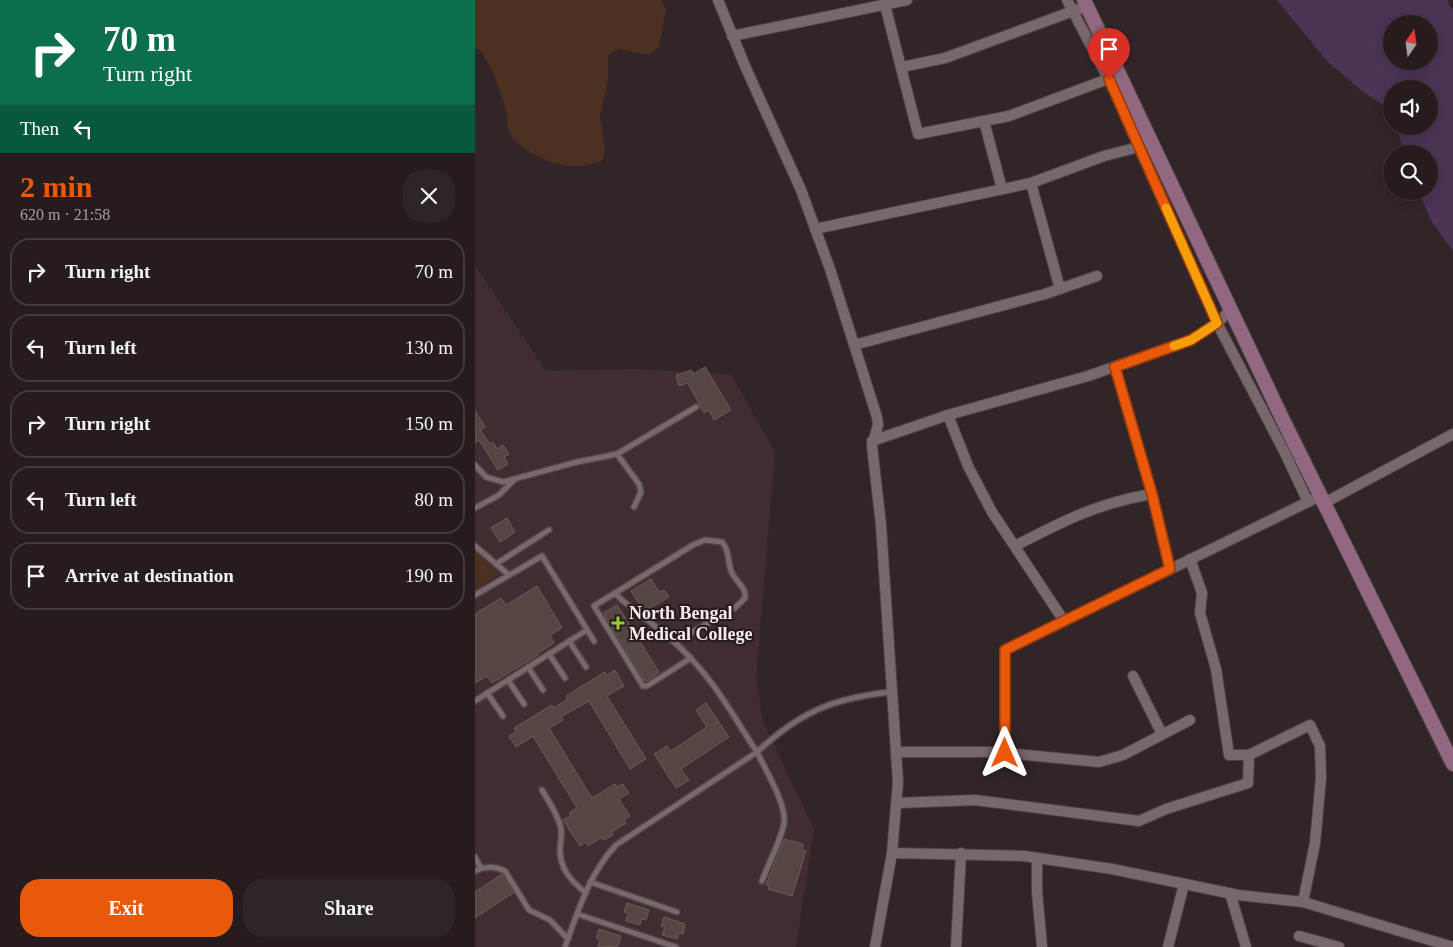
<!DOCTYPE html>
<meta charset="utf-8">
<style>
body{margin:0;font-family:Georgia,serif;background:#2e2527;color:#f1f3f6;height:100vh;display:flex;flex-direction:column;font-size:19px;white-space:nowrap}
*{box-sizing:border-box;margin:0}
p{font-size:16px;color:#a4a1a4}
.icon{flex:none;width:28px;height:28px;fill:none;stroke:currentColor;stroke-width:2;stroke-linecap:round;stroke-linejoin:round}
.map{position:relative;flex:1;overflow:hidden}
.sheet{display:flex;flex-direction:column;background:#261c1e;width:475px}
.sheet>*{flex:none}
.top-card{background:#0b6e4f;color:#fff;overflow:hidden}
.needle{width:32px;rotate:13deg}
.fabs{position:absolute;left:908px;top:15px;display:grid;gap:10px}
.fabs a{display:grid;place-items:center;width:55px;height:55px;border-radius:50%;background:#261c1e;box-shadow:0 2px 12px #0003,0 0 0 1px #423a3c;font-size:25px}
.pin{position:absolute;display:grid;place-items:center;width:42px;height:42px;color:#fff;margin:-51px -21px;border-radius:50% 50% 50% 0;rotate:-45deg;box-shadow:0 0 5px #0007}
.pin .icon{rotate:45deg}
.me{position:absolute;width:55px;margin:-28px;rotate:0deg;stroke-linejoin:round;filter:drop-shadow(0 0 4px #0008)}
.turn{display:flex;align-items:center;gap:18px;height:105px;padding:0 20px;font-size:22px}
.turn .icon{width:65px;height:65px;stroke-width:2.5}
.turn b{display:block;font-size:35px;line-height:42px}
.then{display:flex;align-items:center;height:48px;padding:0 20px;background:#0003;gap:10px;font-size:19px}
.round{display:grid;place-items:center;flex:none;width:52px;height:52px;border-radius:20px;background:#2e2527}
.summary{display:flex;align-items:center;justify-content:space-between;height:85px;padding:0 20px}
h1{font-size:30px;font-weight:700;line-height:38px;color:#ea580c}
.primary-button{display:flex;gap:10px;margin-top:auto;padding:10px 20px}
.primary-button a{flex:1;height:58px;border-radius:20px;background:#ea580c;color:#fff;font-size:20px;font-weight:700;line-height:58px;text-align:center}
.primary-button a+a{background:#2e2527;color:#f1f3f6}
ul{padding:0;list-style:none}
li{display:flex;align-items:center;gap:15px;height:68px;margin:0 10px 8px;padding:0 10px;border:2px solid #423a3c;border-radius:20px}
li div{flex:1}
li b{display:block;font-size:19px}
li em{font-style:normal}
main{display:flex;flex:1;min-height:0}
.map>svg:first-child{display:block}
.built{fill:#402c31}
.green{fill:#4c3121}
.water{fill:#4b3456;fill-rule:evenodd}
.building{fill:#554644;stroke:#6b5b59}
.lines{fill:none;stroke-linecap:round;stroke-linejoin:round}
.lane-casing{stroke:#4f4346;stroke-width:8}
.street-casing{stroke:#4f4346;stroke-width:12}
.secondary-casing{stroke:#4f4346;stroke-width:16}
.lane{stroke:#78686b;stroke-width:5}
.street{stroke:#78686b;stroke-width:10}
.secondary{stroke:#926780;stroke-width:14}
.route-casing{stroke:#983908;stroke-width:12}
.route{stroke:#ea580c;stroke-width:9}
.slow{stroke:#f59e0b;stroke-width:9}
.poi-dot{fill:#99cb35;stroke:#281c1f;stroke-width:2}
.labels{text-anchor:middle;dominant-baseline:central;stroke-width:4.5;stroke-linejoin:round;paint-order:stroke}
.poi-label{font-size:18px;font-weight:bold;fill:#f5ecee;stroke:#281c1f;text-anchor:start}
</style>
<main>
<section class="sheet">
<div class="top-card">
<div class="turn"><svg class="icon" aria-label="right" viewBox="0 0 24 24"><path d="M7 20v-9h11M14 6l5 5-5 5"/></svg><div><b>70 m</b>Turn right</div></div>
<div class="then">Then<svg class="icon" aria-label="left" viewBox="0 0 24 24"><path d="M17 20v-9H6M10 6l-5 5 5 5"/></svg></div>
</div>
<div class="summary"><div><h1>2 min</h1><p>620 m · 21:58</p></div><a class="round"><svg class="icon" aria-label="close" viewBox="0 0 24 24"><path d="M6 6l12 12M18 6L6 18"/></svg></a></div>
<ul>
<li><svg class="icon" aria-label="right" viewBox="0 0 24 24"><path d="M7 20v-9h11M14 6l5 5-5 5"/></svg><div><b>Turn right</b></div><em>70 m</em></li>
<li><svg class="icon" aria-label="left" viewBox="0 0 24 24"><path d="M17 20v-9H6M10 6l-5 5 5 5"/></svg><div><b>Turn left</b></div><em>130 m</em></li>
<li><svg class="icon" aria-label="right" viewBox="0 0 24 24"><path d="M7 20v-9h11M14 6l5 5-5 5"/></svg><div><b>Turn right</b></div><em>150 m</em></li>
<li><svg class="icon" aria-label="left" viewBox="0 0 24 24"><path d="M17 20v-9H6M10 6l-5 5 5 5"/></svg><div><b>Turn left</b></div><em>80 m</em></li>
<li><svg class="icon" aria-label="arrive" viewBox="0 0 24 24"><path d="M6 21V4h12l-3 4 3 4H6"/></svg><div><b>Arrive at destination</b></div><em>190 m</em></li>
</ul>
<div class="primary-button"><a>Exit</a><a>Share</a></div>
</section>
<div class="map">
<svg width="978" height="947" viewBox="0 0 978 947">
<rect width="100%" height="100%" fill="#322528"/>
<path class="built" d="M0,265l71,106 89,-2 96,5 44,78 -19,225 7,45 51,107 -18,118h-321z"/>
<g class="green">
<path d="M0,0h186l5,9 -7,38 -10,8 -30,-6 -11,6v25l-8,35 5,34 -3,12c-28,10 -49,5 -73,-10 -9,-6 -17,-11 -21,-22 -1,-5 0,-10 -1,-15 -6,-23 -14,-45 -27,-64l-5,-2z"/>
<path d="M0,551l17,14 3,5 -5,10 -15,8z"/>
</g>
<path class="water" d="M802,0h171l1,6 4,3v242l-21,-29 -14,-31h11v-37h-25l-7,-28h32v-37h-38v21l-29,-19 -35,-30zM916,24h38v37h-38z"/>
<g class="building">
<path d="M230,367l26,43 -17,10 -5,-10 -5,3 -16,-30 -9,3 -3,-11 16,-5 1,4z"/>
<path d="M0,411l10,16 -5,3 10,14 3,-2 4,7 6,-4 6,9 -5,3 4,7 -10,6 -19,-30 -4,3z"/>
<path d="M32,518l8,14 -15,10 -9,-14z"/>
<path d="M176,579l8,13 5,-2 5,7 -25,15 -13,-21z"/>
<path d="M62,586l25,42 -12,7 4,8 -17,11 1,1 -46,28 -5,-7 -12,7v-69l26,-16 5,7z"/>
<path d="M142,605l42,67 -10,8 -4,1 -42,-68z"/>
<path d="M140,670l9,16 -17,10 39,63 -16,10 -41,-68 -28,16 2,3 -14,8 43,70 23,-14 2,3 6,-3 6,9 -10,6 11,17 -6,4 2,3 -15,9 2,3 -9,5 -2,-3 -14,9 -2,-4 -6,4 -17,-26 8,-4 -2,-3 8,-5 -44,-72 -17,11 -7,-11 7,-4 -2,-4 38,-23 2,3 14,-9 -2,-3 39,-24 2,3z"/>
<path d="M231,703l23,34 -48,32 8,11 -13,8 -22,-34 13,-8 4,5 36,-24 -11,-17z"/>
<path d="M309,839l19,5 -1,6 4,1 -14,45 -24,-7 1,-4h-3z"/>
<path d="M27,874l11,19 -38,25v-26z"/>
<path d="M152,903l22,7 -3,10 -5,-1 -1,6 -14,-4 2,-8 -4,-1z"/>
<path d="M189,917l21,7 -2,10 -5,-1 -1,6 -15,-4 3,-8 -4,-1z"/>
<path d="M124,929l22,7 -3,10 -20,1 2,-8 -4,-1z"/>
</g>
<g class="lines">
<defs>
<g id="lane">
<path d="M142,454l22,30 2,8 -7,15"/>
<path d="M0,465l11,12 17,5 74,-20 40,-8 79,-47"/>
<path d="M0,508l24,-13 15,-15"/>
<path d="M0,546l34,29"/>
<path d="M21,564l53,-34"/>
<path d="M0,595l67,-39 52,85"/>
<path d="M94,641l17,26"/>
<path d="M200,642l61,-35 9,-9c2,-10 -9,-16 -13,-25 -5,-11 -2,-23 -10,-31l-17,-2 -12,5 -99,61 49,80h4l44,-28"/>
<path d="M74,654l16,24"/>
<path d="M53,667l15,23"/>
<path d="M33,680l16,24"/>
<path d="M12,693l16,23"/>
<path d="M0,701l112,-71"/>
<path d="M67,790c7,12 16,25 19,38 1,7 0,13 -1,20 -1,20 11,33 26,45"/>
<path d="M0,857l6,11"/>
<path d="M0,871c10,-5 20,-5 30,0l24,39 21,10 18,19"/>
<path d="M287,881c6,-17 19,-40 22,-58 3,-18 -19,-54 -27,-71 43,-40 76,-54 134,-60"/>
<path d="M115,882l87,30"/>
<path d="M102,914l99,33"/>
<path d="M90,947c13,-36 24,-73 51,-102l141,-93c-20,-30 -38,-63 -62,-89 -21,-24 -48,-43 -73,-63l-6,-6"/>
</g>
<g id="street">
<path d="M243,0l27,66 56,124 29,79 47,148 1,8 -6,21 9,79 17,257 -6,71 -17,94"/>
<path d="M592,0l46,88 104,235 67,128 24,51"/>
<path d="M410,5l33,129 91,-18 99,-37"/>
<path d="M257,36l175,-36"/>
<path d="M427,67l43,-9 142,-52"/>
<path d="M509,121l18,68"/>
<path d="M556,183l29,106"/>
<path d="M340,229l216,-46 73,-27 35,-9"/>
<path d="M379,345l191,-51 52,-18"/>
<path d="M640,367l37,127 18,75"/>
<path d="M473,415l20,51 24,46 72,109"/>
<path d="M397,441l76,-26 140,-39 103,-36 26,-17 14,-13"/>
<path d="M849,503l129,-69"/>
<path d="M540,546c48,-25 83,-43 137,-52"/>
<path d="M715,559l12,34 -2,20 16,56 13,86h20l61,-30 10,21 1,32 -6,65 -12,59"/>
<path d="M658,676l29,58"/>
<path d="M421,752h98l105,10 24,-7 67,-35"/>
<path d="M530,753v-103l309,-151"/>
<path d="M422,803l78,-3 164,21 27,-12 82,-26 1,-28"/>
<path d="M417,853l132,3 88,13 126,26 65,7 150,45"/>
<path d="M562,858v34l5,55"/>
<path d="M755,893l16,54"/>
<path d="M824,936l40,11"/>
<path d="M481,947l5,-94"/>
<path d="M693,947l16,-63"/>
</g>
<path id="secondary" d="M609,0l198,418 171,346"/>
</defs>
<use href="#lane" class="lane-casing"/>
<use href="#street" class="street-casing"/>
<use href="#secondary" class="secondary-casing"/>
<use href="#lane" class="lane"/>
<use href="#street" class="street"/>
<use href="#secondary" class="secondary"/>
</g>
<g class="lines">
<defs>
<path id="route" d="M530,753v-103l165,-81 -18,-75 -37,-127 76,-27 26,-17 -108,-244"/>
</defs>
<use href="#route" class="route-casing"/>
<use href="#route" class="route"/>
<path class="slow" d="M691,208l51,115 -26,17 -17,6"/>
</g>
<path class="poi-dot" d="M140.5 615.5h5v5h5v5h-5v5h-5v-5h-5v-5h5z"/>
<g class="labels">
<g class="poi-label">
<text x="154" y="613">North Bengal<tspan x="154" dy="21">Medical College</tspan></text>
</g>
</g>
</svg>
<div class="fabs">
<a><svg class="needle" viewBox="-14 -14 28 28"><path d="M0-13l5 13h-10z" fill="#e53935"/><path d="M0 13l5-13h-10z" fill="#a4a1a4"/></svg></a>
<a><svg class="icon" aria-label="sound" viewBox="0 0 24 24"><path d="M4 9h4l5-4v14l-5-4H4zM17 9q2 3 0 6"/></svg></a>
<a><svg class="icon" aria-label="search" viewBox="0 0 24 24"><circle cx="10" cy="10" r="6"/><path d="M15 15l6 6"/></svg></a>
</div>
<div class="pin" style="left:634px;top:79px;background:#d93025"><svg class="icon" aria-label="arrive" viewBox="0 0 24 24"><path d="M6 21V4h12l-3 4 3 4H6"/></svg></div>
<svg class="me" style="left:530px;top:753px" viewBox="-20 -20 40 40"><path d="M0-17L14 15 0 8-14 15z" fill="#ea580c" stroke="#fff" stroke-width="4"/></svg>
</div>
</main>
